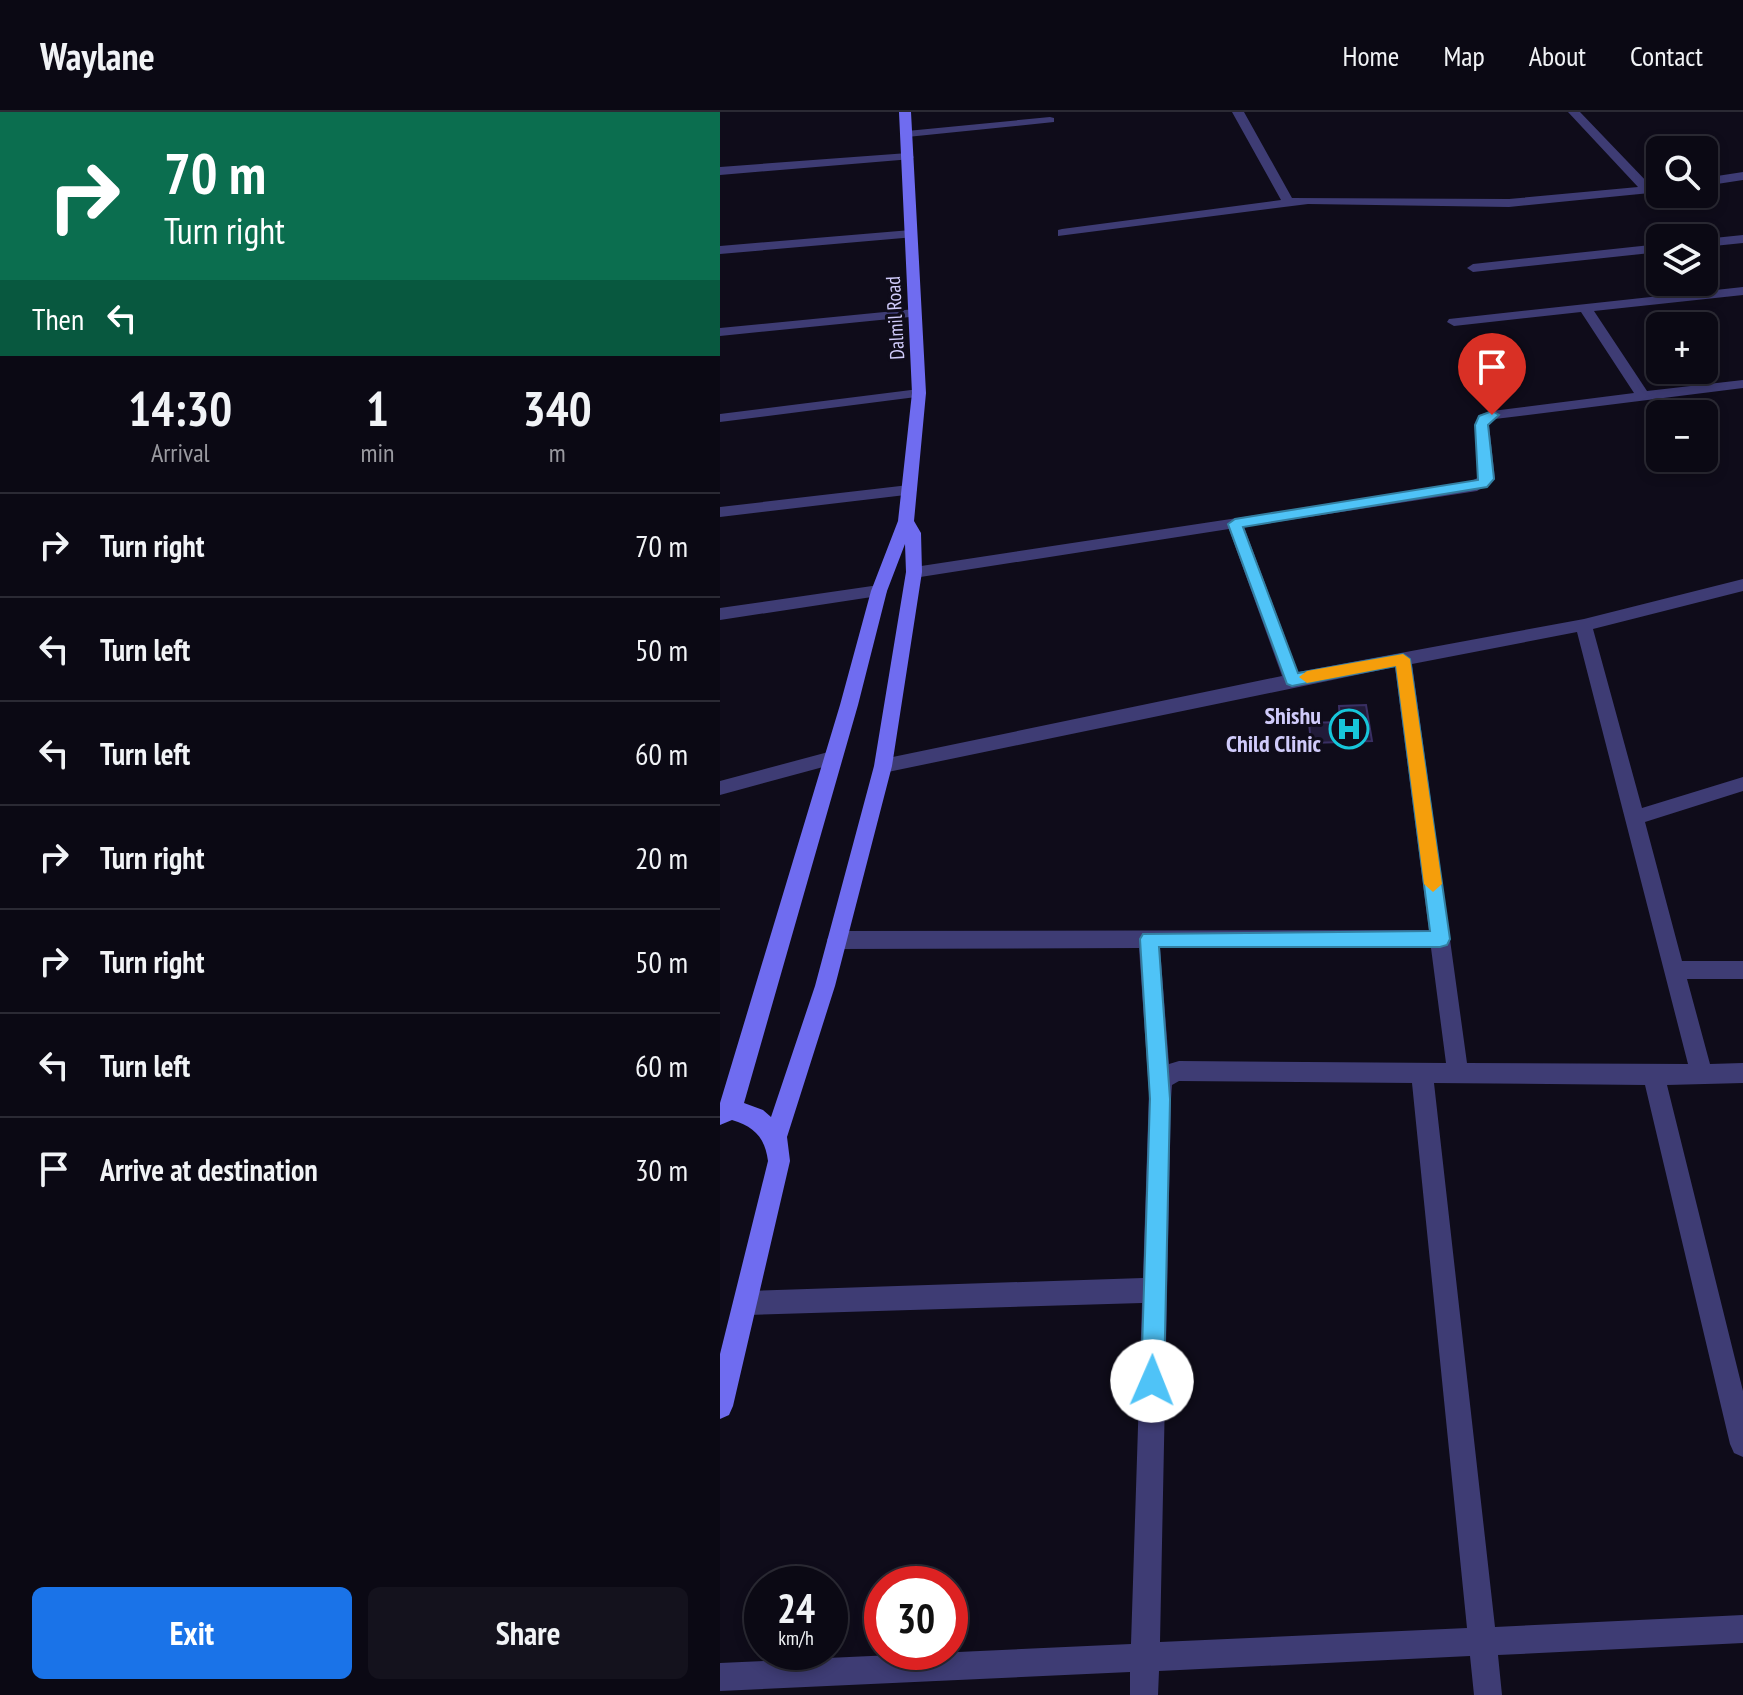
<!DOCTYPE html>
<meta charset="utf-8">
<style>
body{margin:0;font-family:"PT Sans Narrow",sans-serif;background:#14121d;color:#f1f3f6;height:100vh;display:flex;flex-direction:column;font-size:30px;white-space:nowrap}
*{box-sizing:border-box;margin:0}
p{font-size:26px;color:#9a9aa0}
.icon{flex:none;width:44px;height:44px;fill:none;stroke:currentColor;stroke-width:2;stroke-linecap:round;stroke-linejoin:round}
.map{position:relative;flex:1;overflow:hidden}
.sheet{display:flex;flex-direction:column;background:#0b0914;width:720px}
.sheet>*{flex:none}
.hud{background:#0b6e4f;color:#fff;overflow:hidden}
.fabs{position:absolute;left:926px;top:24px;display:grid;gap:16px}
.fabs a{display:grid;place-items:center;width:72px;height:72px;border-radius:12px;background:#0b0914;box-shadow:0 4px 12px #0003,0 0 0 2px #2b2a34;font-size:40px}
.speed{position:absolute;left:24px;top:1454px;display:flex;gap:16px;font-size:40px;font-weight:700;text-align:center}
.speed>*{display:grid;place-content:center;width:104px;height:104px;border-radius:50%;background:#0b0914;box-shadow:0 4px 12px #0003,0 0 0 2px #2b2a34;line-height:1}
.speed small{font-size:20px;font-weight:400}
.speed .limit{border:12px solid #d22;background:#fff;color:#111}
.pin{position:absolute;display:grid;place-items:center;width:68px;height:68px;color:#fff;margin:-82px -34px;border-radius:50% 50% 50% 0;rotate:-45deg;box-shadow:0 0 8px #0007}
.pin .icon{rotate:45deg}
.me{position:absolute;width:88px;margin:-44px;rotate:1deg;stroke-linejoin:round;filter:drop-shadow(0 0 6px #0008)}
.turn{display:flex;align-items:center;gap:28px;height:168px;padding:0 32px;font-size:36px}
.turn .icon{width:104px;height:104px;stroke-width:2.5}
.turn b{display:block;font-size:56px;line-height:68px}
.then{display:flex;align-items:center;height:76px;padding:0 32px;background:#0003;gap:16px;font-size:30px}
.eta{display:flex;justify-content:space-evenly;align-items:center;height:136px;text-align:center}
.eta b{font-size:48px;font-weight:600;line-height:56px}
.action{display:flex;gap:16px;margin-top:auto;padding:16px 32px}
.action a{flex:1;height:92px;border-radius:12px;background:#1a73e8;color:#fff;font-size:32px;font-weight:600;line-height:92px;text-align:center}
.action a+a{background:#14121d;color:#f1f3f6}
ul{padding:0;list-style:none}
li{display:flex;align-items:center;gap:24px;height:104px;padding:0 32px;border-top:2px solid #2b2a34}
li div{flex:1}
li b{display:block;font-size:30px}
li em{font-style:normal}
header{display:flex;align-items:center;gap:48px;box-sizing:border-box;height:112px;padding:0 40px;background:#0b0914;border-bottom:2px solid #2b2a34}
header strong{font-size:38px}
nav{display:flex;gap:44px;margin-inline-start:auto;font-size:28px}
main{display:flex;flex:1;min-height:0}
.map>svg:first-child{display:block}
.building{fill:#211b39;stroke:#392f63;stroke-width:2}
.lines{fill:none;stroke-linecap:round;stroke-linejoin:round}
.lane{fill:#3e3c74;fill-rule:evenodd}
.street{fill:#3e3c74;fill-rule:evenodd}
.secondary{fill:#6f6cf0;fill-rule:evenodd}
.route{fill:#4fc3f7;stroke:#337fa1;stroke-width:2}
.slow{fill:#f59e0b}
.labels{text-anchor:middle;dominant-baseline:central;stroke-width:6;stroke-linejoin:round;paint-order:stroke}
.far-street-label{font-size:20px;fill:#d0cbfa;stroke:#0f0c1a}
.poi-label{font-size:24px;font-weight:bold;fill:#d0cbfa;stroke:#0f0c1a;text-anchor:end}
</style>
<header>
<strong>Waylane</strong>
<nav><a>Home</a><a>Map</a><a>About</a><a>Contact</a></nav>
</header>
<main>
<section class="sheet">
<div class="hud">
<div class="turn"><svg class="icon" aria-label="right" viewBox="0 0 24 24"><path d="M7 20v-9h11M14 6l5 5-5 5"/></svg><div><b>70 m</b>Turn right</div></div>
<div class="then">Then<svg class="icon" aria-label="left" viewBox="0 0 24 24"><path d="M17 20v-9H6M10 6l-5 5 5 5"/></svg></div>
</div>
<div class="eta">
<div><b>14:30</b><p>Arrival</p></div>
<div><b>1</b><p>min</p></div>
<div><b>340</b><p>m</p></div>
</div>
<ul>
<li><svg class="icon" aria-label="right" viewBox="0 0 24 24"><path d="M7 20v-9h11M14 6l5 5-5 5"/></svg><div><b>Turn right</b></div><em>70 m</em></li>
<li><svg class="icon" aria-label="left" viewBox="0 0 24 24"><path d="M17 20v-9H6M10 6l-5 5 5 5"/></svg><div><b>Turn left</b></div><em>50 m</em></li>
<li><svg class="icon" aria-label="left" viewBox="0 0 24 24"><path d="M17 20v-9H6M10 6l-5 5 5 5"/></svg><div><b>Turn left</b></div><em>60 m</em></li>
<li><svg class="icon" aria-label="right" viewBox="0 0 24 24"><path d="M7 20v-9h11M14 6l5 5-5 5"/></svg><div><b>Turn right</b></div><em>20 m</em></li>
<li><svg class="icon" aria-label="right" viewBox="0 0 24 24"><path d="M7 20v-9h11M14 6l5 5-5 5"/></svg><div><b>Turn right</b></div><em>50 m</em></li>
<li><svg class="icon" aria-label="left" viewBox="0 0 24 24"><path d="M17 20v-9H6M10 6l-5 5 5 5"/></svg><div><b>Turn left</b></div><em>60 m</em></li>
<li><svg class="icon" aria-label="arrive" viewBox="0 0 24 24"><path d="M6 21V4h12l-3 4 3 4H6"/></svg><div><b>Arrive at destination</b></div><em>30 m</em></li>
</ul>
<div class="action"><a>Exit</a><a>Share</a></div>
</section>
<div class="map">
<svg width="1023" height="1583" viewBox="0 0 1023 1583">
<rect width="100%" height="100%" fill="#0f0c1a"/>
<path class="building" d="M646,593l6,36 -61,2 -2,-20 31,-1 -1,-16z"/>
<g class="lines">
<path class="lane" d="M159,473l6,2 2,4 -2,4 -165,25v-12z"/>
<g class="street">
<path d="M512,0h12l48,86 217,1 129,-12 -70,-75h12l70,73 10,-1v8l-151,15 -201,-3 -250,32v-6l4,-1 219,-29z"/>
<path d="M330,5l4,1v4l-147,15 -6,-3 6,-3z"/>
<path d="M188,41l6,4 -2,2 -192,16v-8z"/>
<path d="M1023,60v8l-39,6v-8z"/>
<path d="M191,118l6,4 -2,3 -195,17v-8z"/>
<path d="M1023,123v8l-39,4v-8z"/>
<path d="M940,132v8l-187,20 -6,-4 6,-4z"/>
<path d="M1023,175v8l-149,16 53,80 96,-11v8l-248,31 -6,6 6,54 -18,12 -233,36 54,145 286,-53 159,-40v12l-150,38 49,179 101,-31v14l-98,31 37,139h61v18h-56l23,85 33,-1v20l-76,2 76,306v66l-9,-4 -4,-9 -85,-359 -211,-2 61,544 248,-12v28l-245,12 4,40h-28l-4,-39 -311,15 -1,24h-28v-23l-410,19v-28l411,-19 11,-341 -395,12 -9,-3 -3,-9 3,-9 9,-3 396,-13 6,-186 -10,-144 -302,1 -7,-3 -3,-6 3,-6 7,-3 592,-1 -34,-263 -512,106 -9,-7 9,-7 399,-83 -53,-147 -315,49 -6,-2v-8l560,-85 11,-6 -4,-52 4,-10 13,-4 142,-18 -53,-81 -127,14 -7,-4 2,-3zM857,520l111,432 -221,-1 -55,-399zM440,836h271l15,115 -267,-2 -10,3zM459,969l233,2 55,545 -307,14 11,-543 1,-14z"/>
<path d="M195,197l5,1v6l-200,20v-8z"/>
<path d="M199,277l7,4 -2,3 -204,26v-8z"/>
<path d="M189,373l8,5 -3,4 -194,23v-10z"/>
<path d="M112,639l6,2 3,5 -3,5 -118,32v-14z"/>
</g>
<path class="secondary" d="M179,0h12l15,281 -12,128 7,12 1,39 -30,194 -57,220 -48,151 3,24 -57,245 -4,9 -9,4v-65l48,-193c-3,-23 -13,-34 -36,-41l-12,5v-22l120,-398 31,-114 27,-70 14,-128zM185,432l1,28 -32,194 -59,220 -44,131 -8,-7 -19,-7 114,-398 29,-114z"/>
</g>
<path class="route" d="M772,299l7,4 -11,10 6,54 -7,8 -244,40 55,146 105,-19 7,5 40,280 -3,6 -7,2h-281l11,152 -6,282 -4,9 -8,3 -8,-3 -3,-9 9,-282 -10,-160 3,-5 287,-3 -34,-265 -104,20 -5,-2 -59,-160 7,-5 243,-39 -3,-55 4,-9z"/>
<path class="slow" d="M683,542l7,5 32,225 -9,8 -9,-8 -28,-218 -89,17 -8,-6 8,-6z"/>
<defs>
<symbol id="hospital-ring" viewBox="-11 -11 22 22"><circle r="9.5" fill="#0f0c1a" stroke="#17c6da" stroke-width="1.5"/><path d="M-5-5h3v3.5h4V-5h3V5h-3V1.5h-4V5h-3Z" fill="#17c6da"/></symbol>
</defs>
<g fill-rule="evenodd">
<use href="#hospital-ring" x="607" y="595" width="44" height="44"/>
</g>
<g class="labels">
<g class="far-street-label">
<text transform="translate(175 206) rotate(-93)">Dalmil Road</text>
</g>
<g class="poi-label">
<text x="601" y="603">Shishu<tspan x="601" dy="28">Child Clinic</tspan></text>
</g>
</g>
</svg>
<div class="fabs">
<a><svg class="icon" aria-label="search" viewBox="0 0 24 24"><circle cx="10" cy="10" r="6"/><path d="M15 15l6 6"/></svg></a>
<a><svg class="icon" aria-label="layers" viewBox="0 0 24 24"><path d="M12 4l9 5-9 5-9-5zM3 14l9 5 9-5"/></svg></a>
<a>+</a>
<a>−</a>
</div>
<div class="speed"><div>24<small>km/h</small></div><div class="limit">30</div></div>
<div class="pin" style="left:772px;top:303px;background:#d93025"><svg class="icon" aria-label="arrive" viewBox="0 0 24 24"><path d="M6 21V4h12l-3 4 3 4H6"/></svg></div>
<svg class="me" style="left:432px;top:1269px" viewBox="-20 -20 40 40"><circle r="19" fill="#fff"/><path d="M0-13L10 11 0 6-10 11z" fill="#4fc3f7"/></svg>
</div>
</main>
